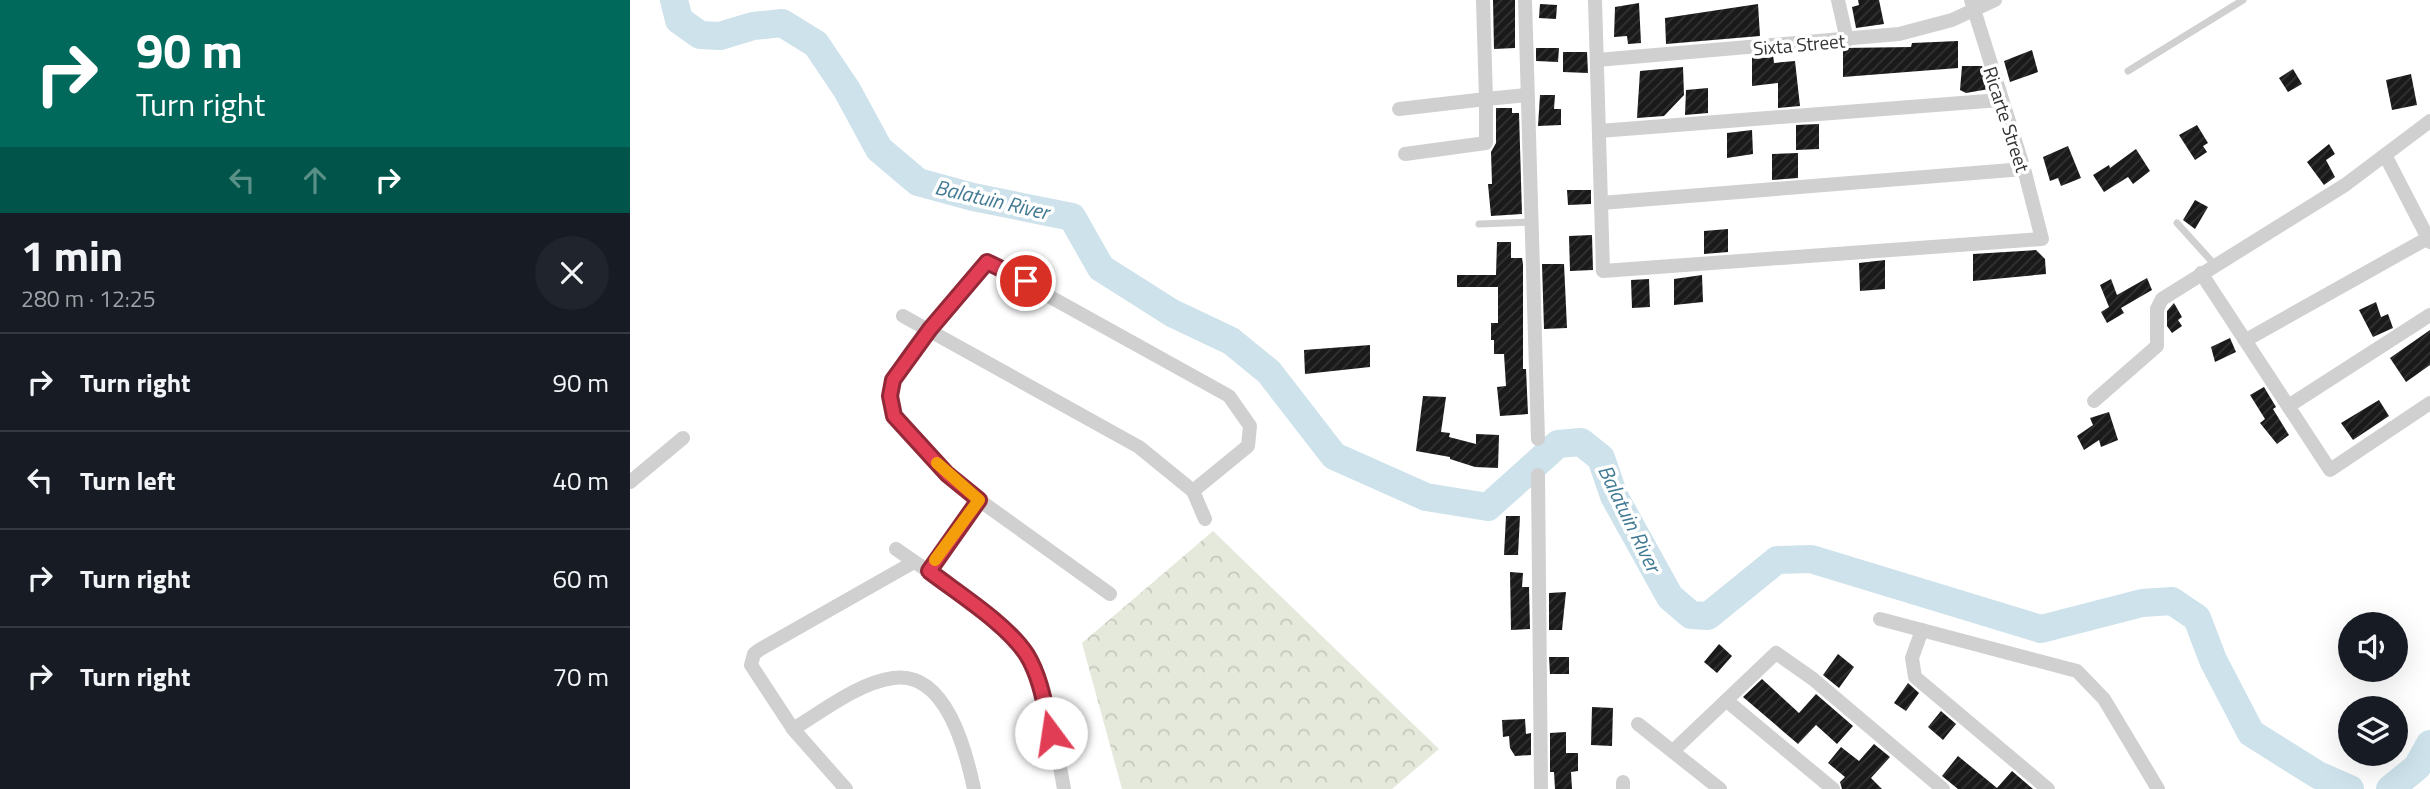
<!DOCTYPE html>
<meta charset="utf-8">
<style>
body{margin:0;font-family:"Titillium Web",sans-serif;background:#20242c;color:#f1f3f6;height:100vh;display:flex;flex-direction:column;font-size:26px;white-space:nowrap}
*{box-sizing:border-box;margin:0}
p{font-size:23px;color:#9ea1a6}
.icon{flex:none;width:38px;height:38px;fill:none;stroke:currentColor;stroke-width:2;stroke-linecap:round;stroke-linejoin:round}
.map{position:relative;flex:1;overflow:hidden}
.panel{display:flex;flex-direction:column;background:#171b24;width:630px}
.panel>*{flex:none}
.top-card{background:#00695c;color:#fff;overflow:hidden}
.controls{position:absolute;left:1708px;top:612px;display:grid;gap:14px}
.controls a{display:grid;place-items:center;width:70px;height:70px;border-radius:50%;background:#171b24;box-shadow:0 7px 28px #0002;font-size:35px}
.pin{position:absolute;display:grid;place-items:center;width:60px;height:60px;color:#fff;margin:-30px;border:4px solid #fff;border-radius:50%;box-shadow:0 2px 7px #0007}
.me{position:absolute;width:77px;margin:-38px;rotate:346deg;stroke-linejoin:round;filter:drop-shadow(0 0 5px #0008)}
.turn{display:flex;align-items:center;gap:24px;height:147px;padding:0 21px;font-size:32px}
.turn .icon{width:91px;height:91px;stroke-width:2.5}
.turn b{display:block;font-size:49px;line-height:60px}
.lanes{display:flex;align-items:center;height:66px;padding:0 21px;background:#0003;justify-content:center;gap:35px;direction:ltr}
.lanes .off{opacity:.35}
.round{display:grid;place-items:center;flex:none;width:74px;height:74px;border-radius:37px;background:#20242c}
.headline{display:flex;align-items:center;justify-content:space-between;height:119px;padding:0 21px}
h1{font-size:42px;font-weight:700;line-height:52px}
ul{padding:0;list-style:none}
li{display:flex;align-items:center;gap:21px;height:98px;padding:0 21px;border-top:2px solid #363941}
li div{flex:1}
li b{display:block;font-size:26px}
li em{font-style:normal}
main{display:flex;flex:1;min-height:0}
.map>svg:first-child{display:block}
.forest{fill:url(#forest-crowns)}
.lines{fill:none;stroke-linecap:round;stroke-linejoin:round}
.river{stroke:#cde2eb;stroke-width:28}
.building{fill:url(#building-hatch)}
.lane{stroke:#d0d0d0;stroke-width:7}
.street{stroke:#d0d0d0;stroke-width:14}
.route-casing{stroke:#922838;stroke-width:18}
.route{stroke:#e13e56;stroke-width:12}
.slow{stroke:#f59e0b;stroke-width:12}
.labels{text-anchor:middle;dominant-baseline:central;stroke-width:7;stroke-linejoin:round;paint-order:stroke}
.street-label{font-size:19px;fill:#333;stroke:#fff}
.water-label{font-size:21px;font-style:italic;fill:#427a94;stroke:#fff}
</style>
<main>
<section class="panel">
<div class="top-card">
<div class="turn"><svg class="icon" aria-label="right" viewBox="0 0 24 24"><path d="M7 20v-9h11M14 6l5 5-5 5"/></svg><div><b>90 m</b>Turn right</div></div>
<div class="lanes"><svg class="icon off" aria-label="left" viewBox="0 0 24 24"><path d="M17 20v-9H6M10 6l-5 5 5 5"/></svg><svg class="icon off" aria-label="ahead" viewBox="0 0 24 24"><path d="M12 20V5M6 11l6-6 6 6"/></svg><svg class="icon" aria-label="right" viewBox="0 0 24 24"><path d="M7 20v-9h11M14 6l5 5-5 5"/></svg></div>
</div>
<div class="headline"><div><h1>1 min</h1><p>280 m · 12:25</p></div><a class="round"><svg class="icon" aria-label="close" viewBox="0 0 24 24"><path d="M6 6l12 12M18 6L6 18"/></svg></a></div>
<ul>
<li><svg class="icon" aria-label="right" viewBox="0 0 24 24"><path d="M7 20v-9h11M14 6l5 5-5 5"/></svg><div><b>Turn right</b></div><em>90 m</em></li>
<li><svg class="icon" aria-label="left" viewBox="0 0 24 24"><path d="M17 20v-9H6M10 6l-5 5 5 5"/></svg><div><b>Turn left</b></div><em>40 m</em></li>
<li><svg class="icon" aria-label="right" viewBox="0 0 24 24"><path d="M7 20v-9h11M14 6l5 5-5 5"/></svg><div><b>Turn right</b></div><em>60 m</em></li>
<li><svg class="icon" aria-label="right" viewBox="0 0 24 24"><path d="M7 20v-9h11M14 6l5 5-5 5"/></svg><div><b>Turn right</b></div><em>70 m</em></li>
</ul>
</section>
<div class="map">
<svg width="1800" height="789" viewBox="0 0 1800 789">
<defs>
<pattern id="forest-crowns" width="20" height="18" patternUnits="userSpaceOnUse" patternTransform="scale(1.75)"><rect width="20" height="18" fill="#e4e9dc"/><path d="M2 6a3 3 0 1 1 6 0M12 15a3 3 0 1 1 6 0" fill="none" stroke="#c4c8bd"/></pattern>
<pattern id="building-hatch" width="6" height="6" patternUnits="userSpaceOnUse" patternTransform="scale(1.75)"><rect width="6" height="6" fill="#1a1a1a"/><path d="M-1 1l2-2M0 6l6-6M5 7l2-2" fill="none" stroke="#333"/></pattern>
</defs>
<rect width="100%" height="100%" fill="#fff"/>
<path class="forest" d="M583,531l226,218 -47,40h-270l-40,-146z"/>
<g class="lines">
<g class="river">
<path d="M44,0l5,20 21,15 20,1 33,-10 29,-3 34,21 31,46 32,59 39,33 55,15 99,20 29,51 71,45 59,28 38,31 65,84 92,41 62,10 70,-63 23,-2 20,16 13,38 56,101 21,18 17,1 69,-56 34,-1 230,70 101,-26 30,-2 25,17 16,42 38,73 67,42 32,14"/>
<path d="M1760,789l27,-22 13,-23"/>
</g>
</g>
<g class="building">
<path d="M863,0h22v48l-21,1z"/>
<path d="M1228,0h21l5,24 -28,4 -4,-21 7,-2z"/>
<path d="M1009,3l2,40 -13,1 -1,-8 -13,1 1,-30z"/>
<path d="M910,4l17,1 -1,14 -17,-1z"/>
<path d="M1128,4l2,32 -94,8 -1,-26z"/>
<path d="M1328,41v27l-115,9v-29l68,-1 1,-4z"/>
<path d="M906,48h23l-1,14 -22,-1z"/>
<path d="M1402,50l6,22 -28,10 -6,-21z"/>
<path d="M933,52h24l1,21 -25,-1z"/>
<path d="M1143,54l1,9 21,-2 5,45 -22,2v-25l-26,3v-30z"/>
<path d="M1332,66h20l7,23 -23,4 -6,-3z"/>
<path d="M1053,67l1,28 -20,21 -27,2 3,-47z"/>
<path d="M1663,69l9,15 -14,8 -9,-14z"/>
<path d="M1781,74l6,31 -25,5 -6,-30z"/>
<path d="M1078,88v25l-23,2 1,-25z"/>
<path d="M910,95h15l-1,14h7v16l-23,1z"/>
<path d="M866,108h16v5h7l3,101 -31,2 -3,-32h4l-1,-32 5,-9z"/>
<path d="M1189,124v25l-23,1v-25z"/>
<path d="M1567,125l11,18 -5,3 4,6 -12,8 -16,-25z"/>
<path d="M1122,130l1,24 -26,4v-25z"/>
<path d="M1699,144l6,10 -9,6 9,17 -11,8 -17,-23z"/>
<path d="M1438,146l13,32 -20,8 -3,-8 -8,3 -7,-24z"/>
<path d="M1506,149l14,22 -17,13 -5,-7 -24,15 -11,-17 16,-10 1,3z"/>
<path d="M1168,153v25l-26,2v-26z"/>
<path d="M937,190h24v14l-23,1z"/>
<path d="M1565,200l13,7 -13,22 -12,-9z"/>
<path d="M1098,229v23l-24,2v-23z"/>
<path d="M962,235l1,35 -23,1 -1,-35z"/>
<path d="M867,242h14v16h11l1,6v105h3l2,45 -28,2 -3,-29 9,-1 -2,-32h-10v-14h-3v-17h7v-36h-41v-12h39z"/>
<path d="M1406,250l9,9 1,15 -73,7v-27z"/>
<path d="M1255,260v29l-25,2 -1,-28z"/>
<path d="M912,264h22l3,64 -23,1z"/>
<path d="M1072,275l1,27 -29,3v-26z"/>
<path d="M1517,278l5,12 -31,18 3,5 -17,10 -6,-11 8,-5 -9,-22 11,-6 6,16z"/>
<path d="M1019,279l1,28 -18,1 -1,-28z"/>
<path d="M1746,302l5,15 7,-3 5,14 -20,9 -14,-27z"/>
<path d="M1544,303l8,14 -4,3 4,6 -10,7 -5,-7v-15z"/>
<path d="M1800,330v35l-24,17 -16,-24z"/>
<path d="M1600,338l6,14 -21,10 -4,-15z"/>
<path d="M740,345v22l-65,7 -1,-24z"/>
<path d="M1634,387l12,20 -3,2 16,26 -12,9 -17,-21 5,-4 -15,-24z"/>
<path d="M793,396l23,1 -5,35 9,1 -1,4 27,7v-10l23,1 -1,33 -23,-1 -25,-8v-2l-34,-6z"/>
<path d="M1749,400l10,16 -36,24 -12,-17z"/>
<path d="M1479,412l9,28 -17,7 -2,-7 -15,10 -7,-14 16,-11 -3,-7z"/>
<path d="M876,516h14l-2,39h-14z"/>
<path d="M880,572l13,1 -1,14h7l1,42 -19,1z"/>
<path d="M936,592l-4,38h-13v-37z"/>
<path d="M1089,644l13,12 -15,17 -13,-11z"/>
<path d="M1208,654l16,13 -15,21 -16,-13z"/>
<path d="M919,657h20v17h-19z"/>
<path d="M1132,679l37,34 17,-19 37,32 -16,18 -21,-19 -18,19 -55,-47z"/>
<path d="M1278,683l11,10 -13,18 -12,-8z"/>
<path d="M962,707l21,1 -1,38 -21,-1z"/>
<path d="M1311,711l15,13 -13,16 -15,-13z"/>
<path d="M895,719l1,15 5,-1v22l-16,1 -5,-8 -1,-12 -6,1 -1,-17z"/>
<path d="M936,732v21h12v18l-7,1 1,17h-17l-1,-17h-4v-39z"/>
<path d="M1244,744l16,13 -19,21 11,11h-40l-2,-7 5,-5 -17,-14 13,-16 18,14z"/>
<path d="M1328,756l39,32 15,-17 21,18h-75l-16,-13z"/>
</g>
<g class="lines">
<g class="lane">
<path d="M1498,71l115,-71"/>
<path d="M1547,223l38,42"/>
<path d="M849,224l52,-2"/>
</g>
<g class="street">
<path d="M853,0l3,99 41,-4"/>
<path d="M895,0l13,439"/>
<path d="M965,0l8,271 439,-32 -18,-70 -53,-169"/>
<path d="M1208,0l9,40"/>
<path d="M967,60l302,-26 53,-14 43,-20"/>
<path d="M769,109l87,-10v44l-81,11"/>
<path d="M969,131l401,-31"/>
<path d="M1755,155l45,87"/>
<path d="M971,203l423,-34"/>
<path d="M1571,273l129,197 100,-67"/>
<path d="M273,316l236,131 54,44 12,28"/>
<path d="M1616,340l182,-102"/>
<path d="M1464,401l63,-55v-37l5,-10 183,-114 85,-64"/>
<path d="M1660,405l140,-90"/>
<path d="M908,475l3,314"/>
<path d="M0,482l53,-44"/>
<path d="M266,549c37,26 106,69 130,105 19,27 32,101 38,135"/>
<path d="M299,571l50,-71"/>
<path d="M480,594l-131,-94 -32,-26 -53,-58c-5,-12 -6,-26 0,-38 20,-38 64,-82 93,-116l242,134 21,30 -2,20 -55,45"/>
<path d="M1250,619l197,52 27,28 54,90"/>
<path d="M1292,630l-10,28 3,19 133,112"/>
<path d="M1097,701l106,88"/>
<path d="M1008,724l82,65"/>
<path d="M163,729c30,-18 65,-46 100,-51 53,-8 73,73 81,111"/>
<path d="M1044,750l102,-97 37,26 130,110"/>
<path d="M993,782v7"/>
<path d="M216,789l-53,-60 -42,-64 3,-11 5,-4 155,-88"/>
</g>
</g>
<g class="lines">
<defs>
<path id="route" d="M396,281l-39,-19 -57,67 -37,51 -3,16 4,20 53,58 32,26 -50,71c30,23 78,53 98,84 14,23 18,52 24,78"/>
</defs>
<use href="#route" class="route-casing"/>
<use href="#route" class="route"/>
<path class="slow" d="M305,560l44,-60 -42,-37"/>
</g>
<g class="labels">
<g class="street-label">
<text transform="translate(1169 44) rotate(-5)">Sixta Street</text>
<text transform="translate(1377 119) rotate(72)">Ricarte Street</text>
</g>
<g class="water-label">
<text transform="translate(362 199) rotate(13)">Balatuin River</text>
<text transform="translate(1000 518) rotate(64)">Balatuin River</text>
</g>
</g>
</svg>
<div class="controls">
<a><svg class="icon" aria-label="sound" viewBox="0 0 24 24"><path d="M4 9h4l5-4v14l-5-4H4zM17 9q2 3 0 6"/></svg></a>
<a><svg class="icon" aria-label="layers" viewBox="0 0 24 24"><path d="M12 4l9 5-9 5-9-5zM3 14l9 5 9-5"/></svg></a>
</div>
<div class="pin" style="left:396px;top:281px;background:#d93025"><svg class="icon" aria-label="arrive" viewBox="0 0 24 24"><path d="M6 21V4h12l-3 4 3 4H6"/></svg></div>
<svg class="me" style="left:421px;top:733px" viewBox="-20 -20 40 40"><circle r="19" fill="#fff"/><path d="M0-13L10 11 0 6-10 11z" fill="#e13e56"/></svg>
</div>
</main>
